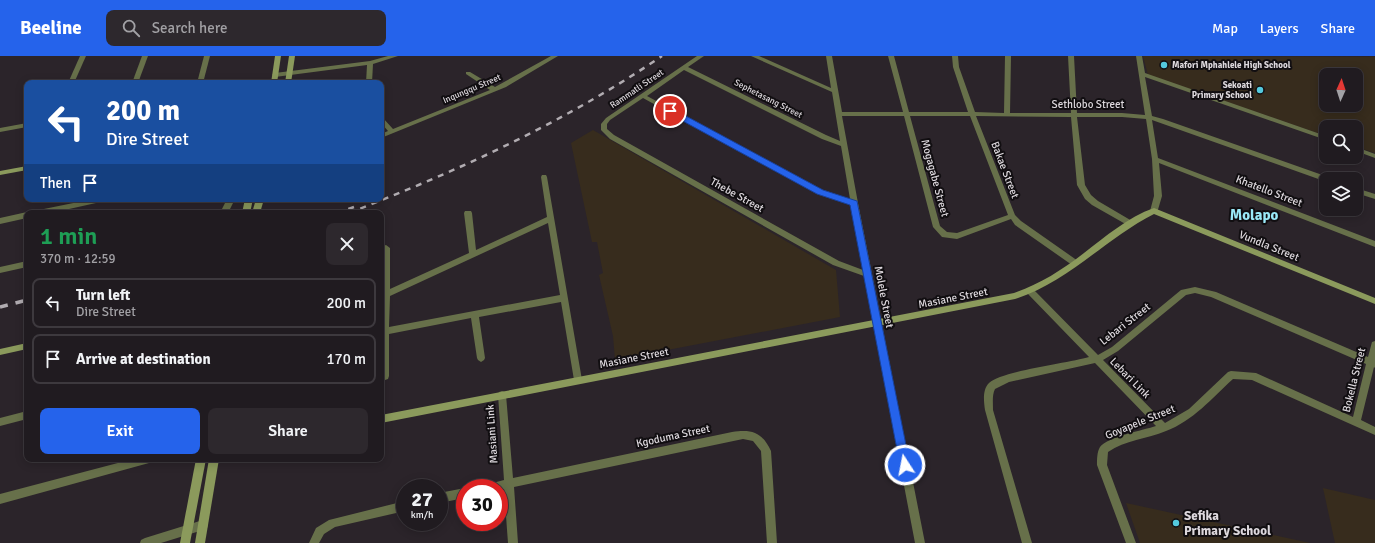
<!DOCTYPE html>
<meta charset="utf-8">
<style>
body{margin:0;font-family:Signika,sans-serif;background:#2d282d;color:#f1f3f6;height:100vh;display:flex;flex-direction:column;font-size:15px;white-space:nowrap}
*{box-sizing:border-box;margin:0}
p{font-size:13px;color:#a2a1a5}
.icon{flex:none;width:22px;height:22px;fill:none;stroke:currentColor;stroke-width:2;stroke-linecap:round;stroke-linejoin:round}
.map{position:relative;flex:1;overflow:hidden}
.drawer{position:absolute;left:24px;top:154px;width:360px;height:252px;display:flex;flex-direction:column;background:#201b20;border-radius:8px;box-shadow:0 2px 10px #0003,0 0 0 1px #3d393e}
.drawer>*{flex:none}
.top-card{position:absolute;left:24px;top:24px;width:360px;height:122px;border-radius:8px;box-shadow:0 2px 10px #0003,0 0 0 1px #3d393e;background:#1a4fa0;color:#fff;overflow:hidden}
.needle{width:26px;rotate:3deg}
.tools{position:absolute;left:1319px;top:12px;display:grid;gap:8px}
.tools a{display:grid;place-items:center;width:44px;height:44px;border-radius:8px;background:#201b20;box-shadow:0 2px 10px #0003,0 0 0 1px #3d393e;font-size:20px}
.speed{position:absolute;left:396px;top:423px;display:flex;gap:8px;font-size:20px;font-weight:700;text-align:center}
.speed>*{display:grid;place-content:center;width:52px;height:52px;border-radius:50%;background:#201b20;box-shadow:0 2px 10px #0003,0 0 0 1px #3d393e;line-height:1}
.speed small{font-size:10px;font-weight:400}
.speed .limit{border:6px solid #d22;background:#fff;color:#111}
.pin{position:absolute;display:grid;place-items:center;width:34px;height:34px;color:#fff;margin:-17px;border:2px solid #fff;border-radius:50%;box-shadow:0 1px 4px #0007}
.me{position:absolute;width:44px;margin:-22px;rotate:349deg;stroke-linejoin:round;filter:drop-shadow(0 0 3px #0008)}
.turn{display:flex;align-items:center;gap:14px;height:84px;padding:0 16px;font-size:18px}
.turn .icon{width:52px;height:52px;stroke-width:2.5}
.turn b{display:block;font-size:28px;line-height:34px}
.then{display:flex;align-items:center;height:38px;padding:0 16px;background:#0003;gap:8px;font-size:15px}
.round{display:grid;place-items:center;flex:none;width:42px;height:42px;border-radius:8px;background:#2d282d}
.head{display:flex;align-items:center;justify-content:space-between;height:68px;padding:0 16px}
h1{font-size:24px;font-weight:600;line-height:30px;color:#1e9e55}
.primary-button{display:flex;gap:8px;margin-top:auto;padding:8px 16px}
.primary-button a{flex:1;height:46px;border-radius:8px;background:#2563eb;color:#fff;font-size:16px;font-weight:600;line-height:46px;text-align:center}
.primary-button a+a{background:#2d282d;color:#f1f3f6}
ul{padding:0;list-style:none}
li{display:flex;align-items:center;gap:12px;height:50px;margin:0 8px 6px;padding:0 8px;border:2px solid #3d393e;border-radius:8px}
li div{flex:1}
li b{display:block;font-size:15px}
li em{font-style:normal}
header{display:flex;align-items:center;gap:24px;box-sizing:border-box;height:56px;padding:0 20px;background:#2563eb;color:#fff}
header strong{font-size:19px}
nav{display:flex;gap:22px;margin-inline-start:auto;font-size:14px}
.search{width:280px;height:36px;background:#2d282d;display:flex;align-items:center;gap:10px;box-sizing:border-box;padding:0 14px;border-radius:8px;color:#a2a1a5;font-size:15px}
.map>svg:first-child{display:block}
.education{fill:#372c1d;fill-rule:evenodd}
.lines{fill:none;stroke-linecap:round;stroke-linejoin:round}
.street{fill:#67704a;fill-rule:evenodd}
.secondary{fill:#8b9a5c;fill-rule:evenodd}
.rail-far1{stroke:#b1acb1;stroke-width:2.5;stroke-dasharray:6 6;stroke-linecap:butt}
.rail{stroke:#b1acb1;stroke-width:3.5;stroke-dasharray:8 8;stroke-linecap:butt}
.route{fill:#2563eb;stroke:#184099}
.poi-dot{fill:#54cade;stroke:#110e11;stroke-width:1.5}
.labels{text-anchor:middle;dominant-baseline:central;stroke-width:4;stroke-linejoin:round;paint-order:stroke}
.far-poi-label{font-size:9px;font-weight:bold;fill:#ddd8dd;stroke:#110e11;text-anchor:start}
.far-street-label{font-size:9px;fill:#ddd8dd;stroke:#110e11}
.street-label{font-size:11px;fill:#ddd8dd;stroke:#110e11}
.near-poi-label{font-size:13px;font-weight:bold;fill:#ddd8dd;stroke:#110e11;text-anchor:start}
.district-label{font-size:15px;font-weight:bold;fill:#9ae9f8;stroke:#110e11}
</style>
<header>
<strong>Beeline</strong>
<div class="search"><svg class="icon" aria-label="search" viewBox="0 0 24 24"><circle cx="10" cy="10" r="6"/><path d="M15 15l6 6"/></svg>Search here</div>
<nav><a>Map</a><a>Layers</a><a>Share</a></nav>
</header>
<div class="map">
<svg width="1375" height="487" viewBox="0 0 1375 487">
<rect width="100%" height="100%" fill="#2b242a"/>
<g class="education">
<path d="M1143,0l232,1v96l-19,-6v-20h-30v9l-178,-61zM1326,19h30v30h-30z"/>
<path d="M593,74l243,140 4,47 -225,43 -2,-24 -14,-61 4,-2 -6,-31h-5l-21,-99z"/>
<path d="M1323,432l52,12v43h-40z"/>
<path d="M1126,447l184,40h-170z"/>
</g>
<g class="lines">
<g class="street">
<path d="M80,0h6l-12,27h-6z"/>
<path d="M142,0h6l-10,27h-6z"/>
<path d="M204,0h6l-7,27h-6z"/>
<path d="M388,0h10l-25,8 -1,19h-6l1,-18 -92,12 -3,-2 3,-2 95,-12z"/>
<path d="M551,0h7l-52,31 -125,51v-4l7,-3 -7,-8v-6l2,1 10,11 97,-39 -24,-16v-2h4l25,15z"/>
<path d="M697,0h7l-16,11 138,68 14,6 -8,-49 -81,-36h8l72,32 -5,-32h6l10,56h61l-15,-56h6l15,56h59l-15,-45 -1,-11h6l1,11 16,45 29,1 1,-57h6l-1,57h61l-3,-57h6l3,57h45l23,2 -9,-59h6l3,17 181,63v4l-181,-63 7,39 11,3 165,58 1,2h-3v2h-2l-172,-61 6,38 217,83v6l-216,-84 3,33 -5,17h-6l-1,-2 4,-15 -2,-37 -6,-40 -24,-2h-45l8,68 6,10 7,6 34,20 1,2 -1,2 -3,1 -37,-21 -7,-6 -8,-14 -6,-68 -95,-1 39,99 6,6 57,40 1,2 -1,2h-6l-57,-40 -4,-6 -54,20 -15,-2 -9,-10 -29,-111h-62l16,87 67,340h-10l-51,-267 -31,-11 -223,-126 -9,-9v-6l5,-6zM684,14l138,69 19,7 9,53 -27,-9 -176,-94zM643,42l174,96 34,11 12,65 -24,-9 -225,-126 -7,-6v-5l3,-4zM910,60h60l38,99 -51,18 -10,-1 -7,-6z"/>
<path d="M27,67v4l-27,5v-4z"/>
<path d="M1356,91l19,7v4l-19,-7z"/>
<path d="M542,119h4l1,2 35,203 -1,3 -3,1 -3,-1 -1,-3 -13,-78 -82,15 6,41 -1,2 -3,2 -3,-2 -1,-2 -6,-40 -82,16v42l-1,3 -3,1 -3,-1 -1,-84 1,-47 1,-2 3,-1 4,3v41l79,-36 -5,-40 1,-2h6l1,2 4,37 71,-33 -6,-40zM548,167l12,72 -171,32 1,-31z"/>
<path d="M1356,132l19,6v5l-19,-6z"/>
<path d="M93,143h16l-4,2 -54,12h-16l4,-3z"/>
<path d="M227,143h8l-7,14h-8z"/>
<path d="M27,156l2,1h-2v5l-27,6v-6z"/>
<path d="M27,205v6l-27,6v-6z"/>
<path d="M1195,231l21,5 152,65 4,-15 3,-1v27l-1,-1 -13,53 14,7v8l-123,-55 -19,-1c-21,19 -40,42 -67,52 -19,8 -41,9 -58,21l-1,13 29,78h-10l-29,-78c0,-6 0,-13 3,-18 7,-10 44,-17 56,-21l-61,-63 -86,19 -14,7c-3,6 -2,14 -2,21l39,133h-10l-37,-133c-1,-8 -3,-20 4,-27 12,-12 80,-20 100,-26l-61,-63 -1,-2 1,-2h6l64,65 14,-8 69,-57zM1195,237l16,4 155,67 -13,53 -97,-44 -25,-2 -3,1 -39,37 -24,14 -62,-63 15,-9 68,-56z"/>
<path d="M502,335l3,1 1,3 7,83 219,-46c20,-3 30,0 39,19l6,92h-10l-6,-92 -8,-10 -10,-2 -229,48 4,56h-10l-4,-54 -5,1v-2h-16l2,-3 19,-5 -6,-85 1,-3z"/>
<path d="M27,355v8l-27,7v-8z"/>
<path d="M133,403h21l-2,3 -3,1 -149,41v-10z"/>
<path d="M465,432v10l-26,5v-10z"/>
<path d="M405,445v10l-70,16 -11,7 -5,9h-10l7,-15 13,-8z"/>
<path d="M203,464l4,2 1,3 -1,3 -4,2 -42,13h-21l1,-3 4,-2z"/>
</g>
<g class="secondary">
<path d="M275,0h6l-4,27h-6z"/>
<path d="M289,0h6l-4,27h-6z"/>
<path d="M27,110v4l-27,5v-4z"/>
<path d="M245,143h8l-3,14h-8z"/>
<path d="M256,143h8l-4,14h-8z"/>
<path d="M1154,152l221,90v6l-221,-90c-49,25 -86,68 -139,85l-634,124v-8l633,-122c26,-9 48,-23 70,-40 21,-16 44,-36 70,-45z"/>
<path d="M27,287v6l-27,6v-6z"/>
<path d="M196,403h10l-16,84h-10z"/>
<path d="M209,403h10l-14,84h-10z"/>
</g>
<g class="rail-far1">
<path d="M337,157l17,-6"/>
<path d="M349,157c111,-43 214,-90 313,-157"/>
</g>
<path class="rail" d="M0,251l27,-7"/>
</g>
<path class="route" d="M668,53h5l150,81 34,11 53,264 -1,3 -4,2 -4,-2 -1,-3 -50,-260 -33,-11 -149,-81z"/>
<g class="poi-dot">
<circle cx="1164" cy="9" r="4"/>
<circle cx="1260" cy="34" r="4"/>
<circle cx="1176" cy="467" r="4"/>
</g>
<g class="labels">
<g class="far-poi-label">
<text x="1172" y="9">Mafori Mphahlele High School</text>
<text x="1252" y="29" text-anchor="end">Sekoati<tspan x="1252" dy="10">Primary School</tspan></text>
</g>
<g class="far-street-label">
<text transform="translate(472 33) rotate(-23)">Inqungqu Street</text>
<text transform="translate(637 33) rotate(-34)">Rammatli Street</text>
<text transform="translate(768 43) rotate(27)">Sephetasang Street</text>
</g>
<g class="street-label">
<text x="1088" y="48">Sethlobo Street</text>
<text transform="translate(1005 114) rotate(69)">Bakae Street</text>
<text transform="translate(935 122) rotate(75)">Mogagabe Street</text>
<text transform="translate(1269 135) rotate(21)">Khatello Street</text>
<text transform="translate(737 139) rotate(29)">Thebe Street</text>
<text transform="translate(1269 190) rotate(22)">Vundla Street</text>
<text transform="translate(884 241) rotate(79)">Molele Street</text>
<text transform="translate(953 242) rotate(-11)">Masiane Street</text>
<text transform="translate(1125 268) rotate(-38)">Lebari Street</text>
<text transform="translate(634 302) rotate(-11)">Masiane Street</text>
<text transform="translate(1130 322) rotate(45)">Lebari Link</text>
<text transform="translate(1354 324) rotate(-76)">Bokella Street</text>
<text transform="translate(1140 366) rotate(-22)">Goyapele Street</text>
<text transform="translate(492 378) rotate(-94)">Masiani Link</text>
<text transform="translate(673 380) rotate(-12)">Kgoduma Street</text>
</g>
<g class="near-poi-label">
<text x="1184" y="460">Sefika<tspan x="1184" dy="15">Primary School</tspan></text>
</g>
<g class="district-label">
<text x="1254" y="159">Molapo</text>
</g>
</g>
</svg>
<div class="tools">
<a><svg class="needle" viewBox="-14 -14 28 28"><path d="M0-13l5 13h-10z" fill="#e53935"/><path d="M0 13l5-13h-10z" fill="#a2a1a5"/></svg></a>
<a><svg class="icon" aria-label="search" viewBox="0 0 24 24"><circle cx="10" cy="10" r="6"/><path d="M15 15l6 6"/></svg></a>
<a><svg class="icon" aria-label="layers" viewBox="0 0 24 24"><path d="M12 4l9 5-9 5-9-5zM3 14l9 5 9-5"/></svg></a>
</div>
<div class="speed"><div>27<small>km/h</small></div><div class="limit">30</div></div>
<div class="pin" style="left:670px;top:55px;background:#d93025"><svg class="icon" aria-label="arrive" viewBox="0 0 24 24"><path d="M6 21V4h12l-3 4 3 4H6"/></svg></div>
<svg class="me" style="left:905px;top:409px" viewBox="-20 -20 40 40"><circle r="17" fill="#2563eb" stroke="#fff" stroke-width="3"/><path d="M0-11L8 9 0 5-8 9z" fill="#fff"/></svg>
<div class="top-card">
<div class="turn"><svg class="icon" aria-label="left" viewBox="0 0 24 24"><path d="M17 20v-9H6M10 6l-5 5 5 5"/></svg><div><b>200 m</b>Dire Street</div></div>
<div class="then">Then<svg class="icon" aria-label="arrive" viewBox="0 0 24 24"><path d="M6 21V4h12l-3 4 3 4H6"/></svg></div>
</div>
<section class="drawer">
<div class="head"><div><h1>1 min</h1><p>370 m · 12:59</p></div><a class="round"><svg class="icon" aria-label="close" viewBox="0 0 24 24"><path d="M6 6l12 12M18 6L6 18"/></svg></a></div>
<ul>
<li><svg class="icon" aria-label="left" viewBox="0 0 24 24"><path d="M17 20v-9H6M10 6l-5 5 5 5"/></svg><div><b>Turn left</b><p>Dire Street</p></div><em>200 m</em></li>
<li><svg class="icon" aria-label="arrive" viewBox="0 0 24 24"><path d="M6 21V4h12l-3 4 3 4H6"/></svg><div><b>Arrive at destination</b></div><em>170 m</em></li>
</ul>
<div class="primary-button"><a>Exit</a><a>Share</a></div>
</section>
</div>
